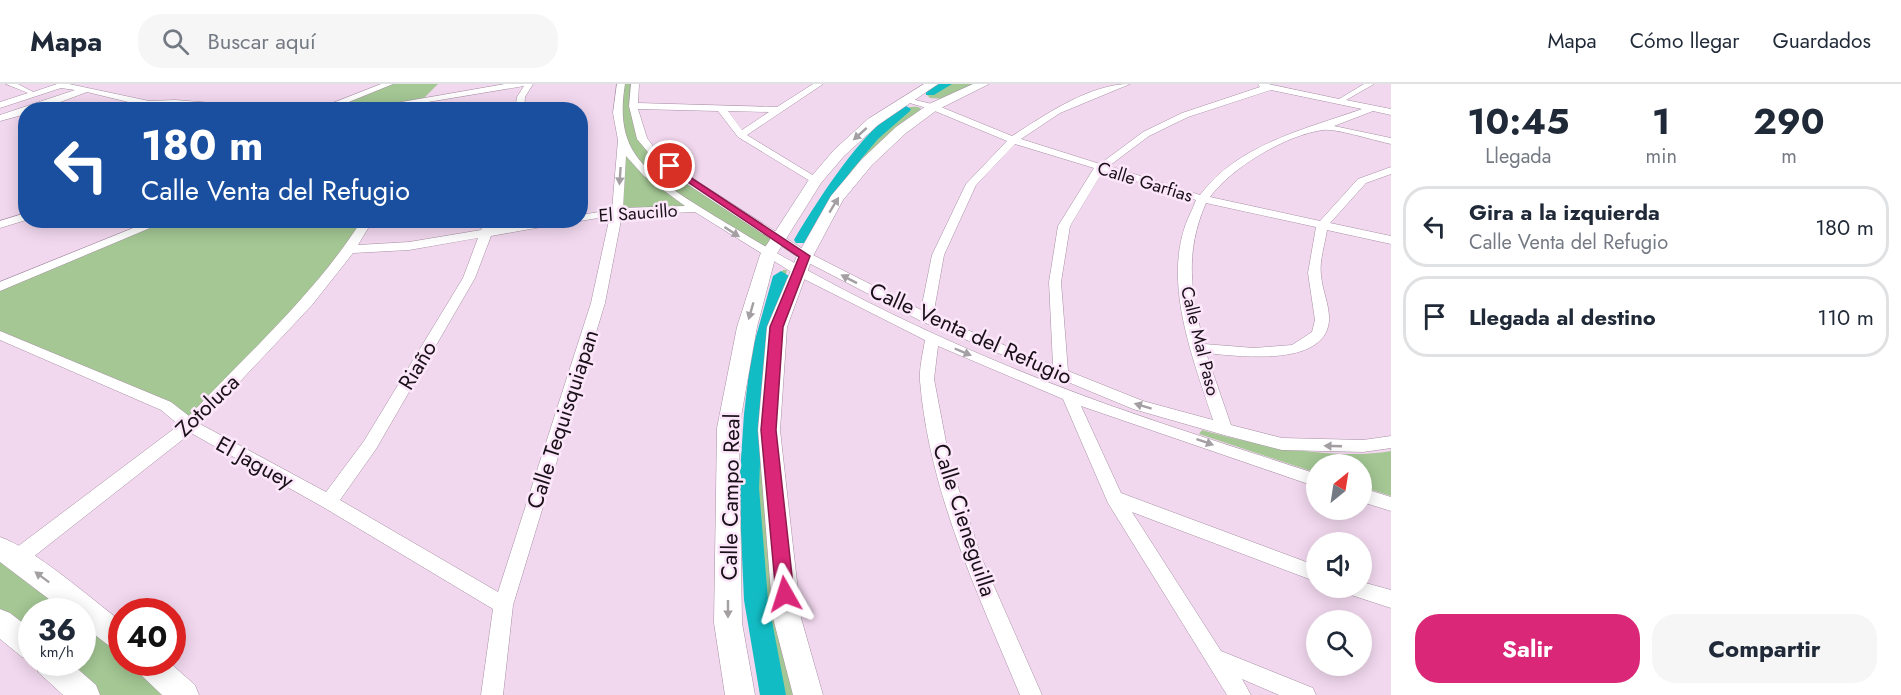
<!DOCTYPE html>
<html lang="es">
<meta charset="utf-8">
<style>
body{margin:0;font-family:Jost,sans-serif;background:#f6f6f7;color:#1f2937;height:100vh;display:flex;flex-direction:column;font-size:22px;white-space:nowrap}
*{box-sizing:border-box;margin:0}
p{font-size:20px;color:#747a83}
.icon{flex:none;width:33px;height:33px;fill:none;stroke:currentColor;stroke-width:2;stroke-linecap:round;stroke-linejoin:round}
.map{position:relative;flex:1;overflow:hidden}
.side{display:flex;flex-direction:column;background:#fff;width:510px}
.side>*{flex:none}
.top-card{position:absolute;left:18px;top:18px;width:570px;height:126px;border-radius:24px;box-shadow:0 3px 15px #0003;background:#1a4fa0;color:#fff;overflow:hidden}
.needle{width:39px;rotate:30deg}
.buttons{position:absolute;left:1306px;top:370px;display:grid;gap:12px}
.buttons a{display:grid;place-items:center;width:66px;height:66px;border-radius:50%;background:#fff;box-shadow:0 3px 15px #0003;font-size:30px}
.speed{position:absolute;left:18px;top:514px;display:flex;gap:12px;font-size:30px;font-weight:700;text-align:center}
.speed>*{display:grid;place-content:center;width:78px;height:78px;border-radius:50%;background:#fff;box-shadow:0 3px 15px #0003;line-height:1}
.speed small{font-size:15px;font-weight:400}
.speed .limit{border:9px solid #d22;background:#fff;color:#111}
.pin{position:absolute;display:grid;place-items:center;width:51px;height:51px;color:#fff;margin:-26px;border:3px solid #fff;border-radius:50%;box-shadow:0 2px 6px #0007}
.me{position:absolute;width:66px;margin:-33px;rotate:354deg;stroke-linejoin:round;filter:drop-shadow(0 0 4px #0008)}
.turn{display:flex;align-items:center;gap:21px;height:126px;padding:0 24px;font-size:27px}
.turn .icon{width:78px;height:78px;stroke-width:2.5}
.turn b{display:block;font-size:42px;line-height:51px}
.eta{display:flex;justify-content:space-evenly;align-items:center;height:102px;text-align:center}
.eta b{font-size:36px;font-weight:700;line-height:42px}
.action{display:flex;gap:12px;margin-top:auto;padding:12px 24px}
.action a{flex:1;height:69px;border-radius:24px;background:#db2777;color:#fff;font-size:24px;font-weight:700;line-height:69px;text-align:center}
.action a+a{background:#f6f6f7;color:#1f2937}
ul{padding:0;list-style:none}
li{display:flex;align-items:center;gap:18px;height:81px;margin:0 12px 9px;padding:0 12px;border:3px solid #e0e1e3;border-radius:24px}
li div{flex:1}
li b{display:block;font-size:22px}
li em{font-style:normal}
header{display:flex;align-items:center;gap:36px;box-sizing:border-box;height:84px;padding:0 30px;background:#fff;border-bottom:2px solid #e0e1e3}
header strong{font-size:28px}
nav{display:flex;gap:33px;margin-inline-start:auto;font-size:21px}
.search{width:420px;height:54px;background:#f6f6f7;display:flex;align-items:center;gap:15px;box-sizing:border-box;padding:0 21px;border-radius:24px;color:#747a83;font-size:22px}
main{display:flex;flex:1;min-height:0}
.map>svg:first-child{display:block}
.green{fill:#a4c794}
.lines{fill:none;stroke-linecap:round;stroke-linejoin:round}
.canal{fill:#12bcc4;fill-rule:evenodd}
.street-casing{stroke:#a78fa4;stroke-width:1}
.secondary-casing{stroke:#a78fa4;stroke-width:1}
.street{fill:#fff;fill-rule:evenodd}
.secondary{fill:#fff;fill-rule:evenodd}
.oneway{fill:#a39fa3}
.route{fill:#db2777;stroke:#8e194d;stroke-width:1.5}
.labels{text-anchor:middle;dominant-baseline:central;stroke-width:5;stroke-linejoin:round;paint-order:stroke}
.far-street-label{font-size:18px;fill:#191018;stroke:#fce7fa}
.street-label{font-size:22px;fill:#191018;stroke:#fce7fa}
</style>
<header>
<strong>Mapa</strong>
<div class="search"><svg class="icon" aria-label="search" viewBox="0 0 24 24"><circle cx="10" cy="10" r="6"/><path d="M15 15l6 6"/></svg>Buscar aquí</div>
<nav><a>Mapa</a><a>Cómo llegar</a><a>Guardados</a></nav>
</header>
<main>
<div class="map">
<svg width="1391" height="611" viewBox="0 0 1391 611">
<rect width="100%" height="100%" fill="#f2d8ef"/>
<g class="green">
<path d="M389,0h49l-14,14 -64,11 -41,1z"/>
<path d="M621,0h14c-3,28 3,49 20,71l122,84 -9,16 -72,-46 -79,3z"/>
<path d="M944,0h32l-30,15 -16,-1 -4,-4z"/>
<path d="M918,23l5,3 -38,29 -79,104h-5l-3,-4c19,-33 77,-137 120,-132z"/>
<path d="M164,137h204l-16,28 -162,176 -24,-19 -166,-71v-48z"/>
<path d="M783,186h4l-14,55 -7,106 34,264h-40c-18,-117 -20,-239 2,-355 4,-23 7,-51 21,-70z"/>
<path d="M1202,346c53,15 134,31 189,21v45l-29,-9v-22h-45v8l-118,-39z"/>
<path d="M0,464l121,91 1,24h27l35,32h-99l-36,-32h33v-51h-50l-1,36 -31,-26z"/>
</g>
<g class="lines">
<g class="canal">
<path d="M939,0h13l-18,11h-8v-4z"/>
<path d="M906,22l5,3 -1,2 -32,28 -27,32 -45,72h-10l-2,-3c20,-34 75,-122 112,-134z"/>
<path d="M781,187l8,5 -20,78 -7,60 -3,74 9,112 18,95h-26l-16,-95 -5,-112 5,-74 7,-60 22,-78z"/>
</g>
<defs>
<g id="street">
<path d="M6,0h12l15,8 24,-8h12l80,17 26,-1 74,6 4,3 -104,-2 -62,-15 -48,18h-13v4l-26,7v-6l75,-25 -14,-2 -61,20v-6l28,-9z"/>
<path d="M381,0h12l-64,26h-14z"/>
<path d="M505,0h28l-8,13 -1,13h-9l2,-13 7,-11 -144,24h-24z"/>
<path d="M617,0h8c-4,24 -4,49 10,70 17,26 70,56 98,73 117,72 243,130 373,177 70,25 141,47 211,70v13l-236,-81 40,87 196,73v16l-185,-70 89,139 92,37 3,7h-37l-37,-16 9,16h-24l-119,-192 -45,-104 -125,-53 -4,33 16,84 32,96 60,136h-22c-42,-101 -91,-204 -100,-314 -1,-13 3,-28 5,-41l-127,-64 -103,-64 -73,3 -17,88 -92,302 -10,90h-22l12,-86 -170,-102 -132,-74 -168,132 -7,2 -7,-2 -2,-6 2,-6 170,-128 -18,-15 -161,-70v-9l171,71 18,14c60,-64 125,-121 173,-196h11l-15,25 51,-3 72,-12 4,-10h11l-2,8 47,-8h28l-5,3 -73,13 -16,42 -99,171 -36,51 158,92 93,-289 19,-87 -30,5 -4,-1h4v-5l32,-5 6,-70 -5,-27zM626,72l18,20 41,30 -62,2zM478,154l-15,40 -99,163 -38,51 -126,-68 112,-119 41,-52 56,-3z"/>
<path d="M631,0h8l-1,19 139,4 36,-23h10l-76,51 72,44 1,2 -5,3 -77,-47 -20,-26 -80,-2 9,29 11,15 31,23 120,77 112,57 11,-55 34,-71 41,-43 -77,-32 -27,-8v-4l33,8 76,31c33,-21 77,-52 118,-52l-70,29 -39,26 79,25 43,-32 39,-19 78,-26 -2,-3h10l71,15 25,-15h10l-28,16 45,9v6l-18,-4 -39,15 57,12v6c-15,-3 -56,-16 -68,-14 -37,5 -91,37 -113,67l110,24 38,-42 33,-12v7l-25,9 -36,40 61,13v8l-64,-14c-2,14 -8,31 -6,45 1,15 9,31 8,46 -4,47 -92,35 -123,32l25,72 51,13 81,2 28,-4v12l-28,4 -81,-2 -58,-15 -91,-26 -212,-88 -120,-62 -120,-79 -29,-23 -15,-18 -8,-33zM1271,6l91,19c-56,20 -124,35 -162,86l-91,-29 40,-30 39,-19zM728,27l41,1 -27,18zM1015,60l79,24 -36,58 -9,56 4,83 -120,-49 11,-61 32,-70zM1103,87l93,29c-3,9 -8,17 -11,26 -21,62 9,135 28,194l-70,-19 -75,-30 -7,-89 9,-56zM1206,119l110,24 -8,46 7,47 -3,12 -20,13 -38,3 -50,-4c-13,-51 -20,-91 2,-141z"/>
<path d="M26,129v7l-26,8v-7z"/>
<path d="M153,136h16l-169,71v-9z"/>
<path d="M1362,404l29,9v14l-29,-9z"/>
<path d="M1362,498l29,8v18l-43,-14 -3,-6h17z"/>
</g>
<g id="secondary">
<path d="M924,0h14l-60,41 -34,31 -23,27 -45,72 -19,72 -18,101 3,195 13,72h-30l-11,-72 3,-195 20,-101 23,-72 50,-77 24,-28 34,-31z"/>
<path d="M973,0h16l-52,26 -31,23 -34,32 -29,35 -30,56 -26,71 -7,103 21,188 22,77h-30l-20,-77 -15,-188 9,-103 30,-71 34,-60 31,-37 34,-32 33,-23z"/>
<path d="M0,453c35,12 90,61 122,85v30l-10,-4 -30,-23v-13h-16l-66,-50z"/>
<path d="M0,525l10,4 22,17v31l-10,-4 -22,-18z"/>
<path d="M34,579h37l25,22 4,10h-37l-24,-22z"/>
<path d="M134,579h36l25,22 4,10h-37l-23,-22z"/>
</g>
</defs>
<use href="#street" class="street-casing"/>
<use href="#secondary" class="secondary-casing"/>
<use href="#street" class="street"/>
<use href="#secondary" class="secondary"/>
</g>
<defs><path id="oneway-solid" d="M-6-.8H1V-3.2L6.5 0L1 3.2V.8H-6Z" transform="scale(1.5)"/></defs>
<g class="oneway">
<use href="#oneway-solid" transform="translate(860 50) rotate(138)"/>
<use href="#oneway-solid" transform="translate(620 92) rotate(94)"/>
<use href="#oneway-solid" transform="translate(834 121) rotate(-59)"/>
<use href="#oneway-solid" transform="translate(732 148) rotate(33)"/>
<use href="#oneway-solid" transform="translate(849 195) rotate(-153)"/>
<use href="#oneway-solid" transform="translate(751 227) rotate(106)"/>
<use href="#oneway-solid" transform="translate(963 268) rotate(23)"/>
<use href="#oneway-solid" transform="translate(1143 322) rotate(-163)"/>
<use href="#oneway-solid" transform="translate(1205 358) rotate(19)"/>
<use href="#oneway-solid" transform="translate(1333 362) rotate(-178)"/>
<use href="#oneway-solid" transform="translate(42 493) rotate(-143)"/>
<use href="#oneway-solid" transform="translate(728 525) rotate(90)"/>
</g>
<path class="route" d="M670,80l140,92 -27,71 -7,103 18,164 -3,6 -6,2 -6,-2 -3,-6 -15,-164 9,-103 29,-70 -132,-89v-3z"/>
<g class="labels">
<g class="far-street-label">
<text transform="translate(1145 98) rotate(17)">Calle Garfias</text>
<text transform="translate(638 129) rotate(-4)">El Saucillo</text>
<text transform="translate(1200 257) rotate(76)">Calle Mal Paso</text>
</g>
<g class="street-label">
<text transform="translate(971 249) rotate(24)">Calle Venta del Refugio</text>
<text transform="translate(417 281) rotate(-59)">Riaño</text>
<text transform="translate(207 321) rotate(-44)">Zotoluca</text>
<text transform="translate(562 335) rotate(-72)">Calle Tequisquiapan</text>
<text transform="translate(255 378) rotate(29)">El Jaguey</text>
<text transform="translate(730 413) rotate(-89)">Calle Campo Real</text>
<text transform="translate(965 436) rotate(72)">Calle Cieneguilla</text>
</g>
</g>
</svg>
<div class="buttons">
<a><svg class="needle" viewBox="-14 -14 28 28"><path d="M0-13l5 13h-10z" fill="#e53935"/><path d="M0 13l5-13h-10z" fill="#747a83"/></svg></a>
<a><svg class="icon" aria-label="sound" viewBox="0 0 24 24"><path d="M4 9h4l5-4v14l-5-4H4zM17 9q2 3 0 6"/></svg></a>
<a><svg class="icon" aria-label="search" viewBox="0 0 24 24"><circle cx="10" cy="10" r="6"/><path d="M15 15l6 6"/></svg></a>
</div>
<div class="speed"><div>36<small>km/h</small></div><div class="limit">40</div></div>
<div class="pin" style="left:670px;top:82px;background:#d93025"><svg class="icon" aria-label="arrive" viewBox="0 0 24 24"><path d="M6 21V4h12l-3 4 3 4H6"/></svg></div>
<svg class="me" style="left:785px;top:510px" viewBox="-20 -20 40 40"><path d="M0-17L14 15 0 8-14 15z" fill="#db2777" stroke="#fff" stroke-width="4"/></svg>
<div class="top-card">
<div class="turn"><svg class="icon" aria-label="left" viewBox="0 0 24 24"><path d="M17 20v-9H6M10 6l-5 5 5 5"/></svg><div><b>180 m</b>Calle Venta del Refugio</div></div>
</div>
</div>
<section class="side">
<div class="eta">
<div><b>10:45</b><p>Llegada</p></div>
<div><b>1</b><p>min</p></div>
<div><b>290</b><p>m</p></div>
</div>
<ul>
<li><svg class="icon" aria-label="left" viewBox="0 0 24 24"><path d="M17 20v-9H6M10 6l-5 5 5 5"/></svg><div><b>Gira a la izquierda</b><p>Calle Venta del Refugio</p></div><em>180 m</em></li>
<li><svg class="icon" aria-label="arrive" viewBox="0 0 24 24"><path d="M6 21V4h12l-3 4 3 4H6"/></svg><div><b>Llegada al destino</b></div><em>110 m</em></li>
</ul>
<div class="action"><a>Salir</a><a>Compartir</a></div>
</section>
</main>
